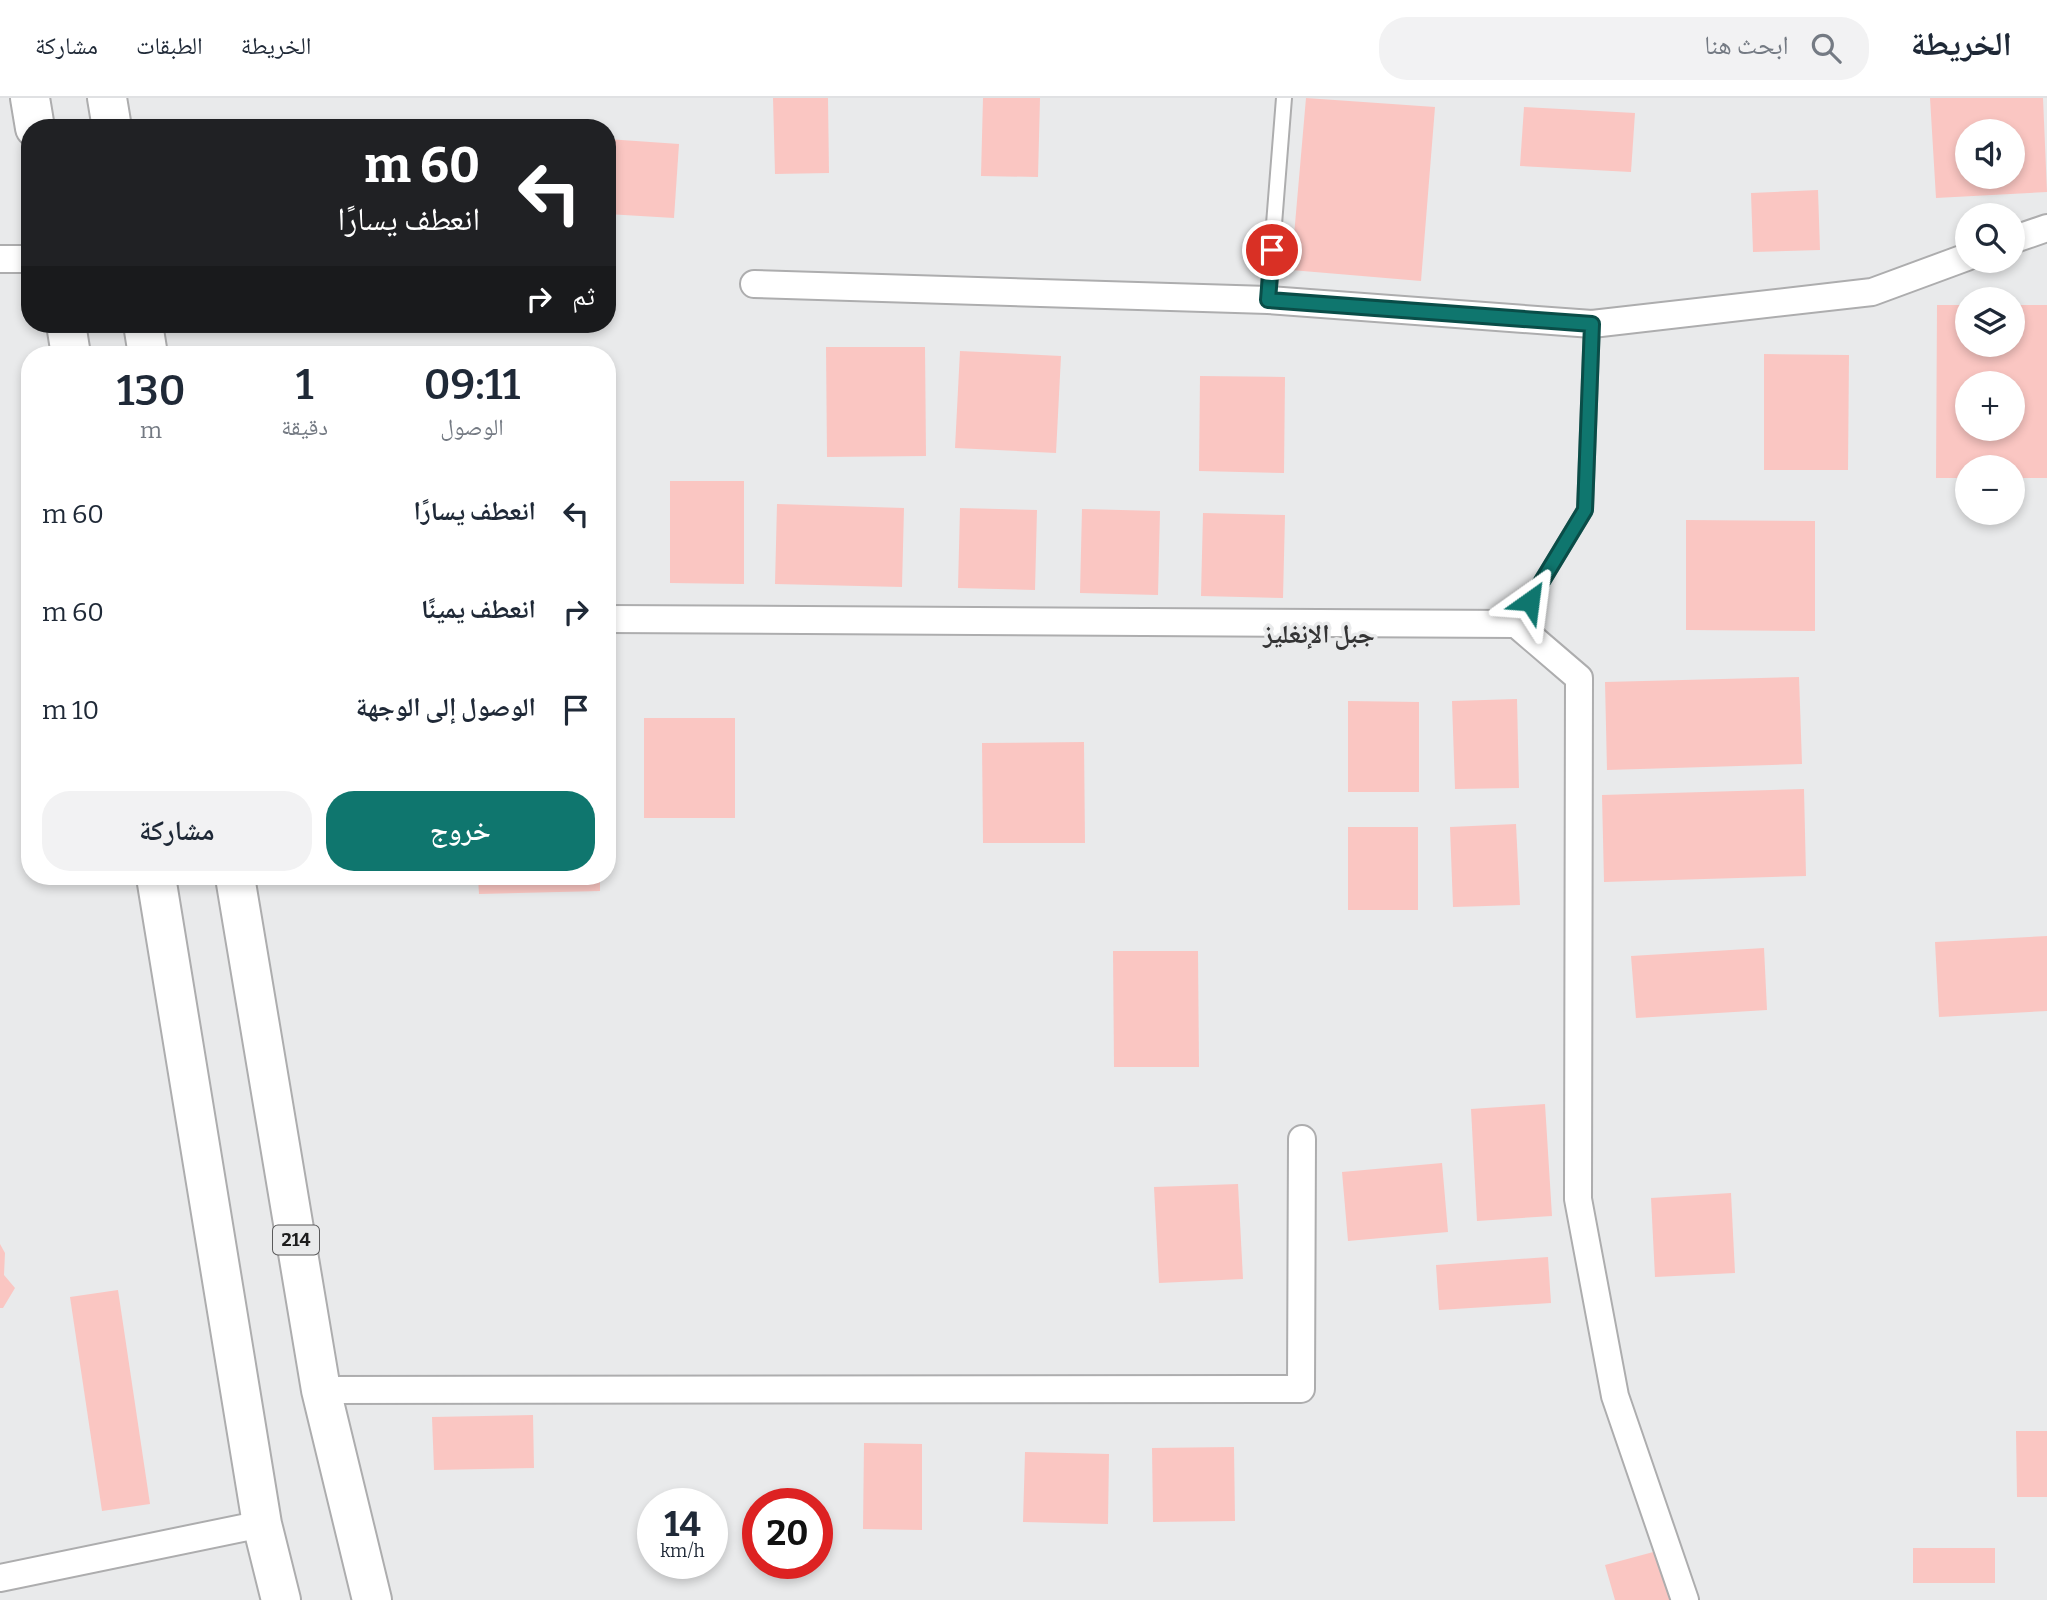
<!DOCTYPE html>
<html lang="ar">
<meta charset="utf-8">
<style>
body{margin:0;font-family:Bitter,"Noto Naskh Arabic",serif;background:#f2f2f3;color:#1f2937;direction:rtl;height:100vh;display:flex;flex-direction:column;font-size:26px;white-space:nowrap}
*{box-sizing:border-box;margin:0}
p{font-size:23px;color:#747a83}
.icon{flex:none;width:38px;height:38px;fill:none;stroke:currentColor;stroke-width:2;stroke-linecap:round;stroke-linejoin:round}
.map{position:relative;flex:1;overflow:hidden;direction:ltr}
.drawer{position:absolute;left:21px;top:248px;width:595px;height:539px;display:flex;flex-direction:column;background:#fff;border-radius:28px;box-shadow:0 4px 10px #0003;direction:rtl}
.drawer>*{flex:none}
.hud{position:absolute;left:21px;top:21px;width:595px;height:214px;border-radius:28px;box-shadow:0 4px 10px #0003;direction:rtl;background:#202124;color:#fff;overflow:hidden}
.controls{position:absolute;left:1955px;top:21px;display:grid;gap:14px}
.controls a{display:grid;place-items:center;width:70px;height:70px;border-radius:50%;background:#fff;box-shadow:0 4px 10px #0003;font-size:35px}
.speed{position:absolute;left:637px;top:1390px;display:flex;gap:14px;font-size:35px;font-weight:700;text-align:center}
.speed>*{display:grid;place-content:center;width:91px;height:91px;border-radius:50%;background:#fff;box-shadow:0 4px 10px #0003;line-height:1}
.speed small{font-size:18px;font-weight:400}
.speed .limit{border:10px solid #d22;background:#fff;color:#111}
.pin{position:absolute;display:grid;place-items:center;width:60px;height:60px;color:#fff;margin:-30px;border:4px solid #fff;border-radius:50%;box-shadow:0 2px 7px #0007}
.me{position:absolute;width:77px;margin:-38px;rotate:31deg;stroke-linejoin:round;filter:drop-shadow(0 0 5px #0008)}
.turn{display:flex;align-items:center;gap:24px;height:147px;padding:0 21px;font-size:32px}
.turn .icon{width:91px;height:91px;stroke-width:2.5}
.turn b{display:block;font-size:49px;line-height:60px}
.then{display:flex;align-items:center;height:66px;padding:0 21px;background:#0003;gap:14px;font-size:26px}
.eta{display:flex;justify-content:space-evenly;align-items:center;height:119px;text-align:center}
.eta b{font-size:42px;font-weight:600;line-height:49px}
.action{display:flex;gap:14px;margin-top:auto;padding:14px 21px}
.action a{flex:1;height:80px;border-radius:28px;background:#0f766e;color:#fff;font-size:28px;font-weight:600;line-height:80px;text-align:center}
.action a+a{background:#f2f2f3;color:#1f2937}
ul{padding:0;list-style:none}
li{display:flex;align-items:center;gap:21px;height:98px;padding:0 21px}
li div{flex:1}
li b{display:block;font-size:26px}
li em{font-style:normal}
header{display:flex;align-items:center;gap:42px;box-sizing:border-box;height:98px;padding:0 35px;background:#fff;border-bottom:2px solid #e0e1e3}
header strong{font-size:33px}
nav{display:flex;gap:38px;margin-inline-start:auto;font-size:24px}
.search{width:490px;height:63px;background:#f2f2f3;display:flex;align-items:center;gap:18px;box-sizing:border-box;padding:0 24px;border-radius:28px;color:#747a83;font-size:26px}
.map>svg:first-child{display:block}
.building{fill:#fac6c2;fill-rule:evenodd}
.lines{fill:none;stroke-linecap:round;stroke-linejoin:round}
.service-casing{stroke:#adadae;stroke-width:18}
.minor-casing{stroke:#adadae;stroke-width:30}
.trunk-casing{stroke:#adadae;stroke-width:42}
.service{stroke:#fff;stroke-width:14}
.minor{stroke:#fff;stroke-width:26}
.trunk{stroke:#fff;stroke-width:38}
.route-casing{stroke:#0a4d48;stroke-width:18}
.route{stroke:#0f766e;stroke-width:12}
.labels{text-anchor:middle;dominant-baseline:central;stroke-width:7;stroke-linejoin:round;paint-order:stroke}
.shield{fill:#e9eaeb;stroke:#5a5a5b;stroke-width:2}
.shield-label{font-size:18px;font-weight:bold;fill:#1d1d1d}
.district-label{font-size:26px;font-weight:bold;fill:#343435;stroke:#e9eaeb}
</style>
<header>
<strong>الخريطة</strong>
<div class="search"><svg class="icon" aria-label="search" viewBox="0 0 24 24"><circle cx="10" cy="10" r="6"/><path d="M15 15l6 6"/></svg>ابحث هنا</div>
<nav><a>الخريطة</a><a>الطبقات</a><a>مشاركة</a></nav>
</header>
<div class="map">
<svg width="2047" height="1502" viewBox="0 0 2047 1502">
<rect width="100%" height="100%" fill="#e9eaeb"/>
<g class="building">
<path d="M773,0h55l1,75 -54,1z"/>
<path d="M983,0h57l-2,79 -57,-1z"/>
<path d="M1306,0l129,9 -14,174 -130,-11z"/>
<path d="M1930,0h113l4,94 -111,6zM1967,33h45v46h-45z"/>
<path d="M1524,9l111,6 -4,59 -111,-6z"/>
<path d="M607,41l72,5 -5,74 -67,-4z"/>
<path d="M1818,92l2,60 -67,2 -2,-59z"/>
<path d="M1937,207h30v40h45v-40h35v173h-35v-11h-45v11h-31zM1967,285h45v46h-45z"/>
<path d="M826,249h99l1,109 -99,1z"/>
<path d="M960,253l101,5 -5,97 -101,-5z"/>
<path d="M1764,256l85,1 -1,115h-84z"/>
<path d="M1200,278l85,1 -1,96 -85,-2z"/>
<path d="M670,383h74v103l-74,-1z"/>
<path d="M777,406l127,4 -2,79 -127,-3z"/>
<path d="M960,410l77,2 -2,80 -77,-2z"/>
<path d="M1082,411l78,2 -2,84 -78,-2z"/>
<path d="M1203,415l82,2 -2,83 -82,-2z"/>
<path d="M1686,422l129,1v110l-129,-1z"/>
<path d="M1799,579l3,87 -195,6 -2,-88z"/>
<path d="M1517,601l2,89 -64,1 -3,-88z"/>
<path d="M1348,603l71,1v90h-71z"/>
<rect x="644" y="620" width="91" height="100"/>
<path d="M1084,644l1,101h-102l-1,-100z"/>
<path d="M1804,691l2,87 -202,6 -2,-87z"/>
<path d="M1516,726l4,81 -67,2 -3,-80z"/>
<rect x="1348" y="729" width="70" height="83"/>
<path d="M478,779h122v14l-121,3z"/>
<path d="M2047,838v75l-108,6 -4,-75z"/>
<path d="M1764,850l3,62 -131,8 -5,-62z"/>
<path d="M1113,853h85l1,116h-85z"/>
<path d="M1545,1006l7,112 -75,5 -6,-112z"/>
<path d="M1442,1065l6,69 -100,9 -6,-69z"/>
<path d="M1238,1086l5,95 -84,4 -5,-96z"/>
<path d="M1731,1095l4,80 -80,4 -4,-79z"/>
<path d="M0,1146l5,9 -1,22 11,13 -12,20h-3z"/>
<path d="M1548,1159l3,46 -112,7 -3,-45z"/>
<path d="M118,1192l32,214 -48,7 -32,-214z"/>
<path d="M533,1317l1,53 -100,2 -2,-53z"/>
<path d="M2016,1333h31v66h-30z"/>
<path d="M864,1345l58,1v86l-59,-1z"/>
<path d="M1234,1349l1,74 -82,1 -1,-74z"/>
<path d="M1025,1354l84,2 -1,70 -85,-2z"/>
<rect x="1913" y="1450" width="82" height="35"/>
<path d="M1657,1453l14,49h-56l-10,-35z"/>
</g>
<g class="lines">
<defs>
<g id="service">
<path d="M1268,202l16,-202"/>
<path d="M1516,526l69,-114 7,-186"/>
</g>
<g id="minor">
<path d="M2012,142l35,-12"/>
<path d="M0,161h30"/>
<path d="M754,186l514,16 324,24 280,-32 95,-35"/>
<path d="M607,521l909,5 63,54 -1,521 37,197 70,204"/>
<path d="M321,1292l980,-1 1,-250"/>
<path d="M0,1480l262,-54"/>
</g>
<g id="trunk">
<path d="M30,0l5,30"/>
<path d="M107,0l5,30"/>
<path d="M66,226l5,31"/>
<path d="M143,226l5,31"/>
<path d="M156,779l106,647 19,76"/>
<path d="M235,779l86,513 51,210"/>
</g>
</defs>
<use href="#service" class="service-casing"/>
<use href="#minor" class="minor-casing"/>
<use href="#trunk" class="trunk-casing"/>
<use href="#service" class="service"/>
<use href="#minor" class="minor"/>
<use href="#trunk" class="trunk"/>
</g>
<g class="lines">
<defs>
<path id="route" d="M1272,152l-4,50 324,24 -7,186 -55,91"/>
</defs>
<use href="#route" class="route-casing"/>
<use href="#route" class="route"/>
</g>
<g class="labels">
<rect class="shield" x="273" y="1127.5" width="46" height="29" rx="5"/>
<g class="shield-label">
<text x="296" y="1142">214</text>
</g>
<g class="district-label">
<text x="1319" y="536">جبل الإنغليز</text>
</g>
</g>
</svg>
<div class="controls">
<a><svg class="icon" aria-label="sound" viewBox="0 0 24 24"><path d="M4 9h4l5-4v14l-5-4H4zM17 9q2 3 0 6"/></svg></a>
<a><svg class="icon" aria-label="search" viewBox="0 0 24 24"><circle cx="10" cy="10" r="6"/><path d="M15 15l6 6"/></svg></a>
<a><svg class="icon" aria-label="layers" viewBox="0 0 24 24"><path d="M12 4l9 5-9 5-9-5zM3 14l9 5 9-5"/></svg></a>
<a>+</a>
<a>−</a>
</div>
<div class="speed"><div>14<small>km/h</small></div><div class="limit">20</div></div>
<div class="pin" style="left:1272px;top:152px;background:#d93025"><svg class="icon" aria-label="arrive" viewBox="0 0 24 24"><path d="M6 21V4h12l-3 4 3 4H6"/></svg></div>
<svg class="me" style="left:1530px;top:503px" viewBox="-20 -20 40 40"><path d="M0-17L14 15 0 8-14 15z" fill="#0f766e" stroke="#fff" stroke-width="4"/></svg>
<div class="hud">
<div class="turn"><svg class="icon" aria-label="left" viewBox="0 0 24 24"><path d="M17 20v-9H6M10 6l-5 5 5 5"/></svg><div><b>60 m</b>انعطف يسارًا</div></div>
<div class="then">ثم<svg class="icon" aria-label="right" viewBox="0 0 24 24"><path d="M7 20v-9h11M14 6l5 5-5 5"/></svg></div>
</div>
<section class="drawer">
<div class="eta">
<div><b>09:11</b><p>الوصول</p></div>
<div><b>1</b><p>دقيقة</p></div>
<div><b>130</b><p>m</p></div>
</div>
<ul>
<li><svg class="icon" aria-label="left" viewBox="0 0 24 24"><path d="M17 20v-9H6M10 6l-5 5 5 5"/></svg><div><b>انعطف يسارًا</b></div><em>60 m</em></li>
<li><svg class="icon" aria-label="right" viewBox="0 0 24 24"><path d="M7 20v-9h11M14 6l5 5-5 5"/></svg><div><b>انعطف يمينًا</b></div><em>60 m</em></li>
<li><svg class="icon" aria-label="arrive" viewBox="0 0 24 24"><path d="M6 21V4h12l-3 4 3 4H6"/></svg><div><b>الوصول إلى الوجهة</b></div><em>10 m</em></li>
</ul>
<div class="action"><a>خروج</a><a>مشاركة</a></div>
</section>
</div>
